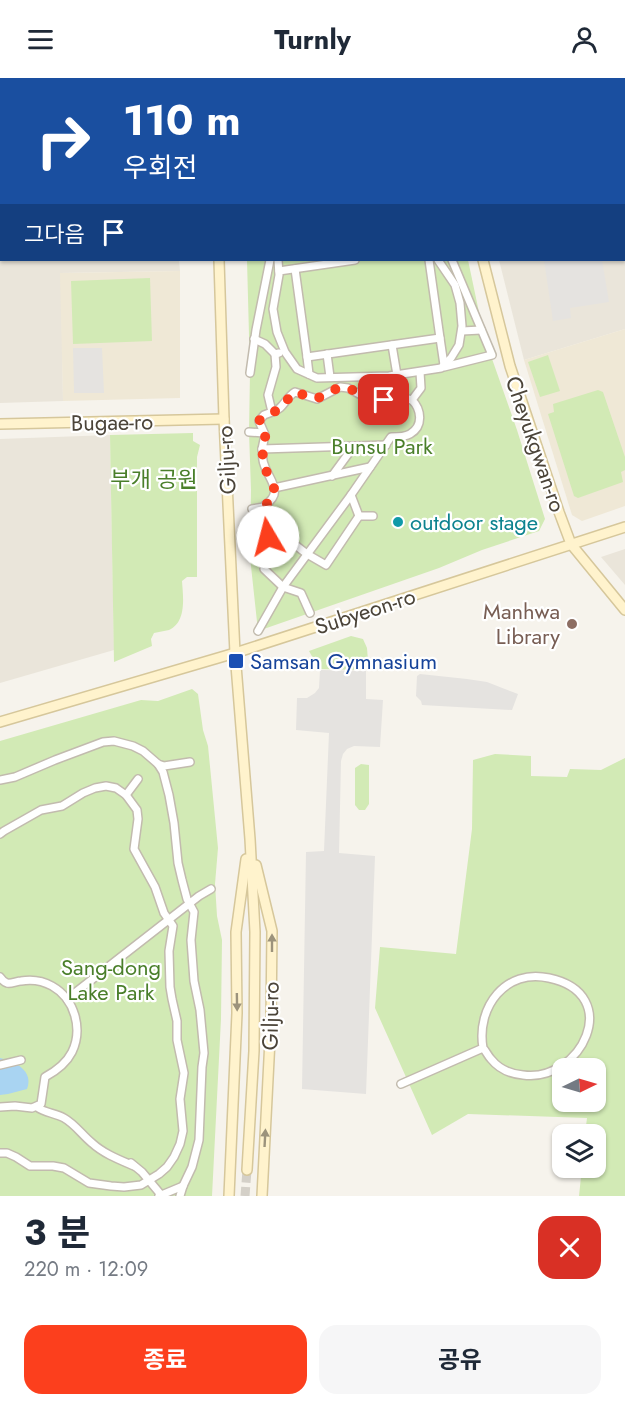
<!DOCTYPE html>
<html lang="ko">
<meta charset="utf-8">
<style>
body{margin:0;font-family:Jost,"Noto Sans KR",sans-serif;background:#f6f6f7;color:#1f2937;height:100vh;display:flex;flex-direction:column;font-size:22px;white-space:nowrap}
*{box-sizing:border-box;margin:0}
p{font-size:20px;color:#747a83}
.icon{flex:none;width:33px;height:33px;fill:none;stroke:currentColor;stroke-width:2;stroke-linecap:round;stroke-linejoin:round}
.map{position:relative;height:1118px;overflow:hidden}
.details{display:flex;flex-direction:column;background:#fff;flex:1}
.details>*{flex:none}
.top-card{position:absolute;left:0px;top:0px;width:626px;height:183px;box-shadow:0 2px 4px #0004;background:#1a4fa0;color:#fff;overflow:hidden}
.needle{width:39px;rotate:85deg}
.controls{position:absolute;left:552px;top:980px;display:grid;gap:12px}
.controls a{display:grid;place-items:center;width:54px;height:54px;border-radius:12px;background:#fff;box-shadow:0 2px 4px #0004;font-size:30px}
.pin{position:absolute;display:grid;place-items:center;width:51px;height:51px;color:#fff;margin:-26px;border-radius:12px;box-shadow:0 3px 9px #0006}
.me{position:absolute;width:66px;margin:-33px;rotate:352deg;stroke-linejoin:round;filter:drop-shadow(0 0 4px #0008)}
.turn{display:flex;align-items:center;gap:21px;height:126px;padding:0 24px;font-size:27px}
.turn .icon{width:78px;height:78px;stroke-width:2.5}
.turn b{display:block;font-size:42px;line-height:51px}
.then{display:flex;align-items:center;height:57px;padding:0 24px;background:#0003;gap:12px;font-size:22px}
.round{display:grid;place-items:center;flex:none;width:63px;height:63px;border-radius:18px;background:#f6f6f7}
.overview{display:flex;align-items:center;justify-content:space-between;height:102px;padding:0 24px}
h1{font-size:36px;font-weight:700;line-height:45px}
.action{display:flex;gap:12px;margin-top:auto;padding:12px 24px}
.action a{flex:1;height:69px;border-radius:18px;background:#fc3f1d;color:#fff;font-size:24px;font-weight:700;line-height:69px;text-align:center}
.action a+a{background:#f6f6f7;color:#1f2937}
header{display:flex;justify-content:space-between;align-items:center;height:78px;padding:0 24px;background:#fff;font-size:27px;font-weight:700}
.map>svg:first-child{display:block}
.residential{fill:#eae5da}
.education{fill:#efe8d6}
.green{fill:#d2eab5;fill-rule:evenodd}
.parking{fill:#e5e3e0}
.water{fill:#a9d4f2}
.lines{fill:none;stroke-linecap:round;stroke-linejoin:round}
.secondary-tunnel{stroke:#d4d0c8;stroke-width:9;stroke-dasharray:9 4.5;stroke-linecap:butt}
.street-casing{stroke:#c2bbae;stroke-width:10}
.secondary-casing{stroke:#d6c79b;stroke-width:12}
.street{stroke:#fff;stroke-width:7}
.secondary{stroke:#fff3cd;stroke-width:9}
.oneway{fill:#9c937c}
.route{stroke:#fc3f1d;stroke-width:10;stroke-dasharray:0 18}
.culture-dot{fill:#0f9aa8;stroke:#fff;stroke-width:2}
.education-dot{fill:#8d6e63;stroke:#fff;stroke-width:2}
.transit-dot{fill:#1a4fb4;stroke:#fff;stroke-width:2}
.labels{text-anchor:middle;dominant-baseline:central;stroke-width:4.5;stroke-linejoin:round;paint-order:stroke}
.street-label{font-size:22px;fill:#4b4439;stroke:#fff}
.park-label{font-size:22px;fill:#4a7f2a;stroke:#fff}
.culture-label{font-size:22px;fill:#0d838f;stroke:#fff;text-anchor:start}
.education-label{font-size:22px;fill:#785e54;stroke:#fff;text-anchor:end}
.transit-label{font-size:22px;fill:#164399;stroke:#fff;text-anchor:start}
</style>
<header><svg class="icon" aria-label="menu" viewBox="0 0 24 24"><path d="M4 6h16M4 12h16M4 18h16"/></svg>Turnly<svg class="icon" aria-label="person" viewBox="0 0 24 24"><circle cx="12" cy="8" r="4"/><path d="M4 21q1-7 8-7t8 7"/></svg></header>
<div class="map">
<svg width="625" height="1118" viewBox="0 0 625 1118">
<rect width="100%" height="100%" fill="#f6f3ec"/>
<g class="residential">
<path d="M0,0h176v2h-174v180h177l1,11 -119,2 2,128 -63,2z"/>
<path d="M474,0h151v251l-101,31 -25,-100h125v-180h-149z"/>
<path d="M110,357l4,215 -114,33v-244z"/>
<path d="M625,471v36l-24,-28z"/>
</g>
<g class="education">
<path d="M180,193v127l-117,3 -3,-128z"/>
<path d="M625,251v177l-43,15 -10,-6 -48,-155z"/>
</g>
<g class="green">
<path d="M247,182h221l16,76 33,94 28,89 -6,12 -57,19 -43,18 -181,63 -8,-74 1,-67 -2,-58 1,-59z"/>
<path d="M150,200l2,63 -79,3 -2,-63z"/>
<path d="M548,277l12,36 -20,6 -12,-35z"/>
<path d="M598,312l5,2 22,65v13l-4,2 2,10 -45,16 -4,-2 -26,-82 6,-2 -1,-8z"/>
<path d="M193,355v8l7,4 -3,12v120h-10l-5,4c1,15 5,41 -13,49 -5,1 -10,2 -15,3l-3,6 1,7 -38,16 -4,-227z"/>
<path d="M351,558l12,3 4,9 1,13 -7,9 -42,-1 -10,-18z"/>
<path d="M192,611l6,5 5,36 5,16 10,102 -3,36 2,32 5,24 -1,79 -9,177h-212v-455l141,-41 17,1z"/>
<path d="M495,676l36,2v20l36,1 3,-8 31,1 24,-12v438h-46l3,-29h14v-33h-11l2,-16 -119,-4 -36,21 -57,-127 5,-61 76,7 16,-125 1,-69zM562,990h34v33h-34z"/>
<path d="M361,686l8,1v39l-4,6h-6l-4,-5v-37z"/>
</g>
<g class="parking">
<path d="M544,182h58l7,42 -39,6 1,10 -18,3z"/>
<path d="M73,270h29l2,45h-30z"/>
<path d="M320,592l46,1v28l17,1 -3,47 -26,-1 -7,3 -4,5 -2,7 -2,92 36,3 -9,238 -64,-5 4,-237 18,-1 5,-118 -33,-3 1,-32h10l8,-5 4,-5z"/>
<path d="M420,596l47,5 20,3 31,12 -6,16 -90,-5 -1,-4 -5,-5 1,-20z"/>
</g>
<path class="water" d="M0,980c15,3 34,13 27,31l-19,5 -8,1z"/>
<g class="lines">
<path class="secondary-tunnel" d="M245,1118l2,-26"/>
<defs>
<g id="street">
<path d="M272,2l1,-2"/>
<path d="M278,182l1,15 -6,34 4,23 8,20 12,17 20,9 72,-2 52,-8 10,-10 8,-13 3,-19 -2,-23 -5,-18 -17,-25"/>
<path d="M295,191l12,88 133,-19 -11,-78"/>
<path d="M279,193l76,-11"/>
<path d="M462,253l19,-1"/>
<path d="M440,260l4,27"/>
<path d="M254,261l11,5 10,10 4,-1"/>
<path d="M392,267l5,30"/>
<path d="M275,276l1,13 -8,28 4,17 -8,3 -5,6 6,14 -3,14 124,-4"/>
<path d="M327,276l3,23"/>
<path d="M307,279l2,17"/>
<path d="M444,289l48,-12 -40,-95"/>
<path d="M250,295l6,-43 14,-70"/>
<path d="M272,334c12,-3 13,-14 23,-20l22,7 23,-12 8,1 13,7 23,5 12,-4 16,4 9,-12 -1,-16"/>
<path d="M249,354l15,1"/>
<path d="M262,371c1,4 0,11 2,15 4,15 21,28 1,41l-2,8c10,16 5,38 1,56l19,18 18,6 9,20"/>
<path d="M332,398l22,-30"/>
<path d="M274,410l96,-21"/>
<path d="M252,431l12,-2"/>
<path d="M373,438h-14l-8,-21 40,-58c6,0 14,0 19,-3 14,-8 11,-25 2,-34"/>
<path d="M268,446l39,30 19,11 33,-49"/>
<path d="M258,553l25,-44 68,-92"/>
<path d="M158,686l5,8 6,23 5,28 4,40 4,17 5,19 7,13 -3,28 3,41 6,29 4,43 -2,14 -3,73 -7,27 -9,19 -3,10"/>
<path d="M0,702l15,-3 40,-17 48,-18 11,-1 19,5 10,5 15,13 6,2 26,-4"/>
<path d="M126,717l12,-16"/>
<path d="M0,756l4,-3 37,-21 21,-4 21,-13 12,-5 11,-2 10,2 10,7 11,15 1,9 -4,30 21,38 9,26 9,13 -4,25 1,36 2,12 5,22v19l7,33 -4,26 3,32 -3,13 -6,13 -7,10 -8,7 -18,11 -17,2 -13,-1 -22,-3 -25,-15 -11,-2h-23l-14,-9 -9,-4h-7"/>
<path d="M0,899c2,3 4,5 7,6 4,1 10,-2 14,-2 11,-2 22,0 31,5 23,13 31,43 20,66 -6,12 -16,19 -27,25l-4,27 -9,4 -17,-2 -15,1"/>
<path d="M67,921l132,-103 12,-7"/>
<path d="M0,987l21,-5"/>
<path d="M401,1006l82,-36c3,3 5,8 8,11 8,10 20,15 32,16 58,8 102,-81 26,-97 -43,-10 -73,29 -66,70"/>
<path d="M37,1029c8,6 18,6 27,11 11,6 18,17 28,25 12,11 28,17 42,23"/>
<path d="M131,1085l11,9 20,24"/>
<path d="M159,1118l24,-10"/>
</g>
<g id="secondary">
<path d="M213,0v2"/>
<path d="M463,2v-2"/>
<path d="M219,182l5,159 11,234 15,186 5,93 -1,119 -7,119"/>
<path d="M483,182l27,106 49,146 12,32 54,66"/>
<path d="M0,346l224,-5"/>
<path d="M0,644l235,-69 390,-126"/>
<path d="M256,787l16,66 -1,89 -9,176"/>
<path d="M229,1118l8,-183 -1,-81 10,-73"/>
</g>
</defs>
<use href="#street" class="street-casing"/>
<use href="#secondary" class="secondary-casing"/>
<use href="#street" class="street"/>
<use href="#secondary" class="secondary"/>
</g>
<defs><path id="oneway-solid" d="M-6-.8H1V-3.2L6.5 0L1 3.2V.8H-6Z" transform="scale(1.5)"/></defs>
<g class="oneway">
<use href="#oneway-solid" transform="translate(272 865) rotate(-90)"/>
<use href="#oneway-solid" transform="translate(237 924) rotate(89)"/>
<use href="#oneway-solid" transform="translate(265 1060) rotate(-87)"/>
</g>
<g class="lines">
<path class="route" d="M268,459v-16l-5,-8 2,-8c20,-13 2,-27 -2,-42 -2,-10 3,-20 2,-28 -1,-4 -4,-10 -6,-14 7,-9 14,-7 22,-13 6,-5 7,-12 14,-16l21,7 24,-12 8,1 13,6 23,6"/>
</g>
<circle class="culture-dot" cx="398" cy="444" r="6"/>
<circle class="education-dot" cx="572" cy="546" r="6"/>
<rect class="transit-dot" x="228" y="575" width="16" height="16" rx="3"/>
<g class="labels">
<g class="street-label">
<text transform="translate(112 344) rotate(-1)">Bugae-ro</text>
<text transform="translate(536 366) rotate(71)">Cheyukgwan-ro</text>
<text transform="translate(226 382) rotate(-93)">Gilju-ro</text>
<text transform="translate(365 533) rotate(-18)">Subyeon-ro</text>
<text transform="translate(270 938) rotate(-89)">Gilju-ro</text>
</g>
<g class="park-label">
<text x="382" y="368">Bunsu Park</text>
<text x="154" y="401">부개 공원</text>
<text x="111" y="889">Sang-dong<tspan x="111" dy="25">Lake Park</tspan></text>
</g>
<g class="culture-label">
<text x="410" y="444">outdoor stage</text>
</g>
<g class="education-label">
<text x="560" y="533">Manhwa<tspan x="560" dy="25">Library</tspan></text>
</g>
<g class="transit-label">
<text x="250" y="583">Samsan Gymnasium</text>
</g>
</g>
</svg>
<div class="controls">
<a><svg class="needle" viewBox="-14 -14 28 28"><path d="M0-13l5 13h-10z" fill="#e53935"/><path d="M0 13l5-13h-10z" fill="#747a83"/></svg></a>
<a><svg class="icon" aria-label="layers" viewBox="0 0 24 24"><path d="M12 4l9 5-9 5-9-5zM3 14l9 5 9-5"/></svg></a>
</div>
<div class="pin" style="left:384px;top:322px;background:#d93025"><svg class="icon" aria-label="arrive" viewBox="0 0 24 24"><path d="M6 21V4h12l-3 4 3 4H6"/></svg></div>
<svg class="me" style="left:268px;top:459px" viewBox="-20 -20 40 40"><circle r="19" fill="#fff"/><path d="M0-13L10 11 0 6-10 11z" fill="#fc3f1d"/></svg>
<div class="top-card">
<div class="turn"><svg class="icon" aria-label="right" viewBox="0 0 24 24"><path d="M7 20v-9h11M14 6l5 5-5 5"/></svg><div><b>110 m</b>우회전</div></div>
<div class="then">그다음<svg class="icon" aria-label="arrive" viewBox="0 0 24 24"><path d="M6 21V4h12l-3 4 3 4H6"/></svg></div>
</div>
</div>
<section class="details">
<div class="overview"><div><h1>3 분</h1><p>220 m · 12:09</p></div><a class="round" style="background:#d93025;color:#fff"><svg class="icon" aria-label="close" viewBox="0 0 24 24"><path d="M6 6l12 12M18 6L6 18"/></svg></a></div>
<div class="action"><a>종료</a><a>공유</a></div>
</section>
